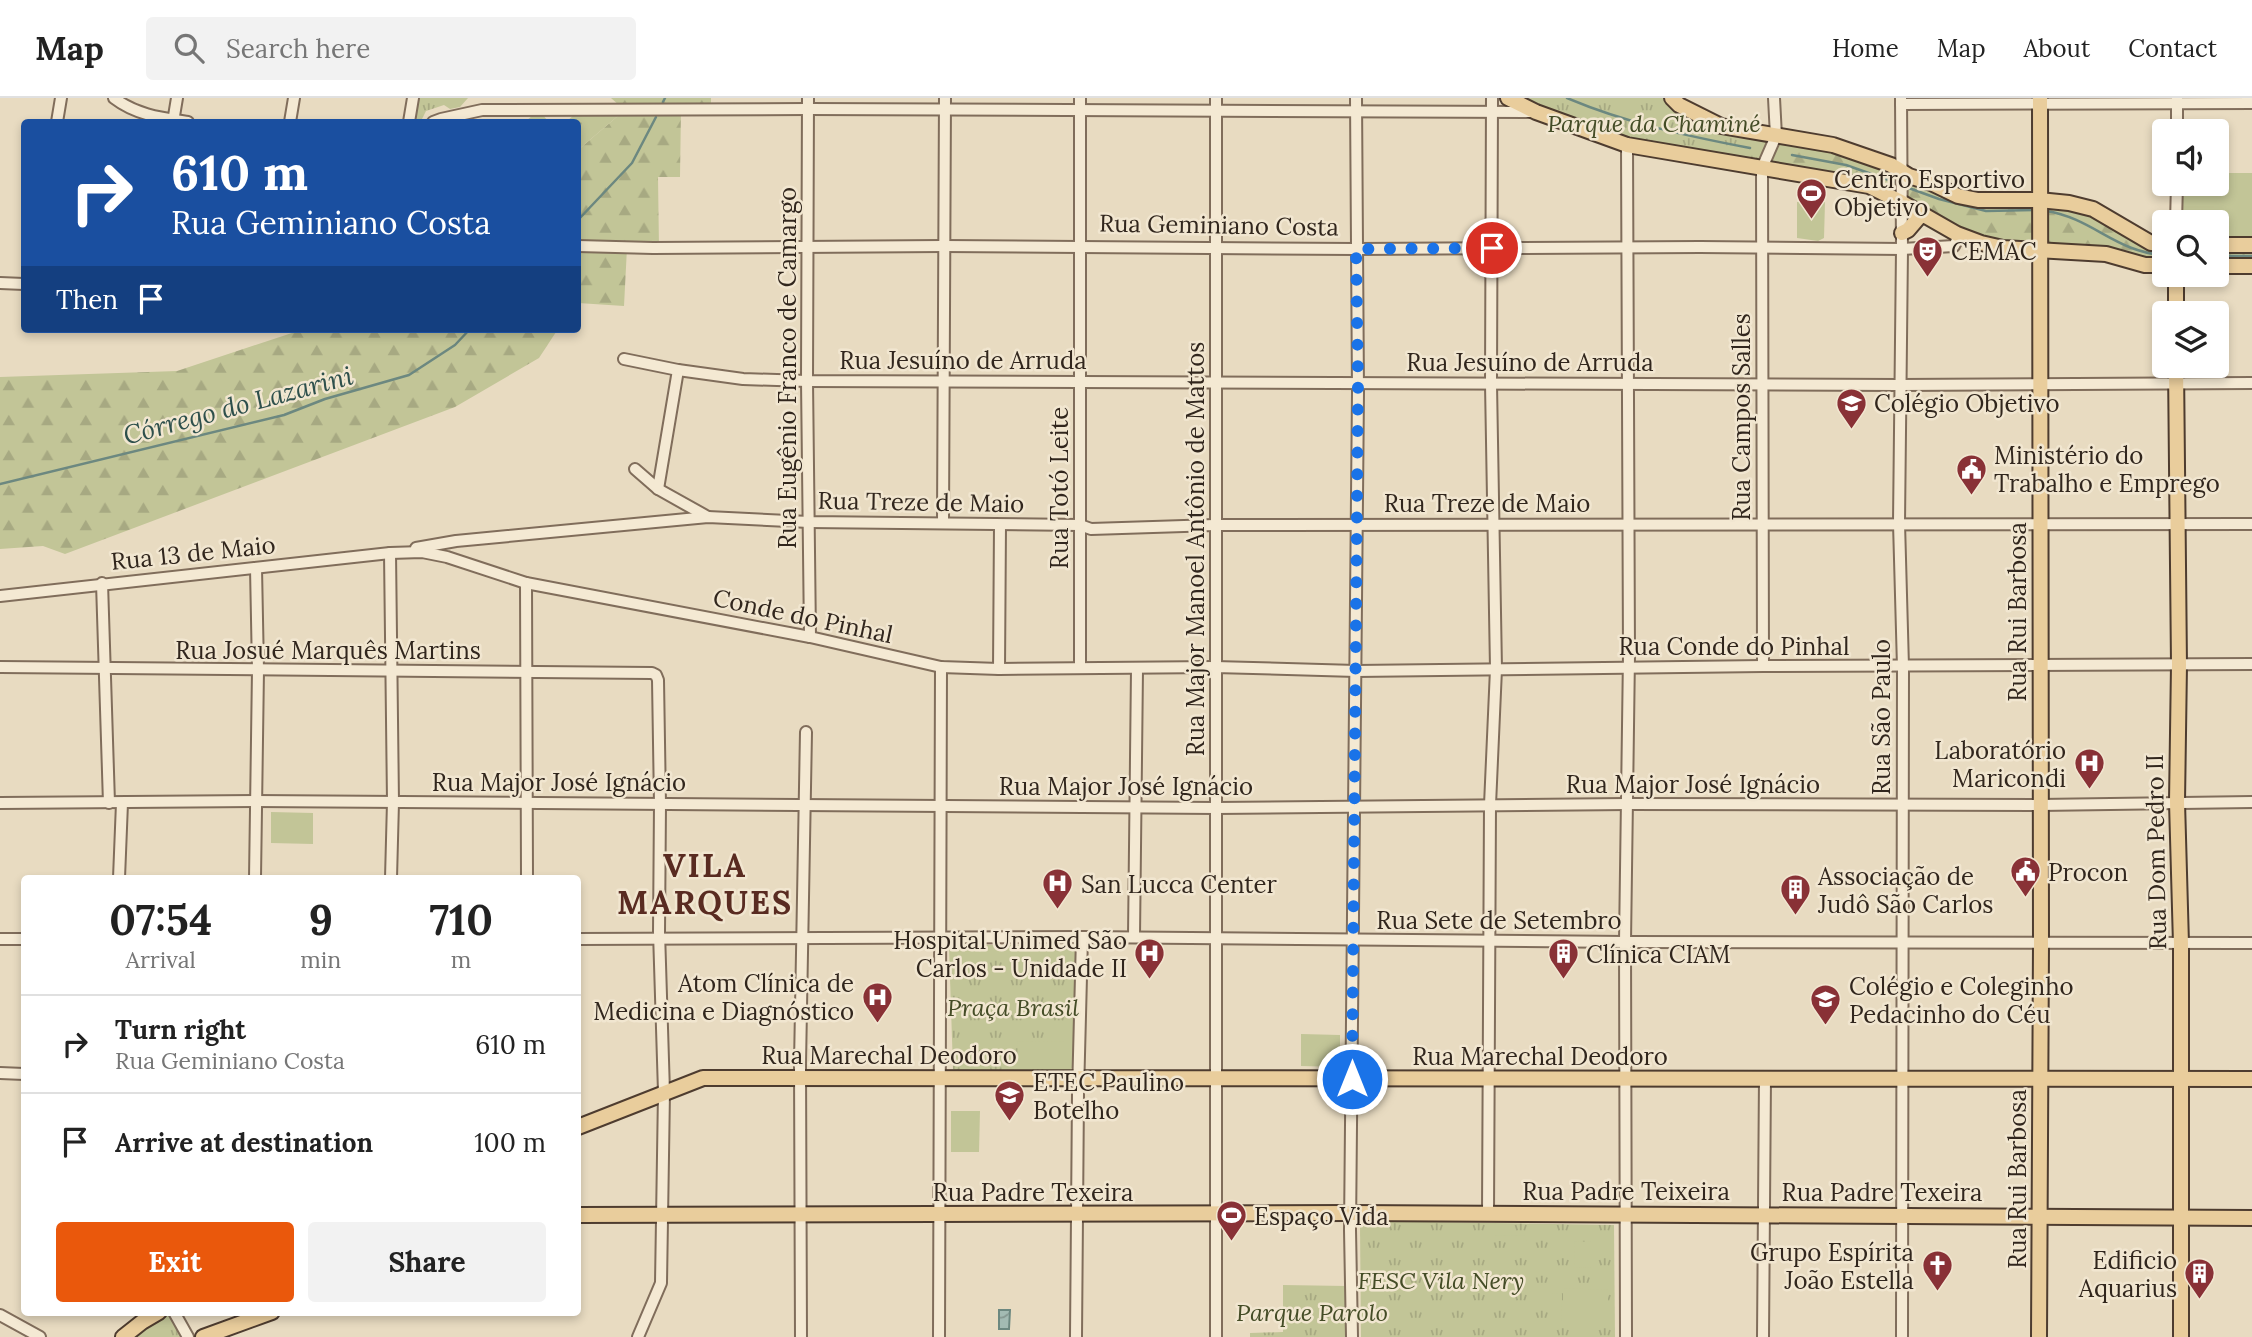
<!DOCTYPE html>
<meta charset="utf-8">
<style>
body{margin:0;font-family:Lora,serif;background:#f2f2f2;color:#222;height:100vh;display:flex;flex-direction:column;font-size:26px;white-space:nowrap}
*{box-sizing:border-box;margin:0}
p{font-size:23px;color:#767676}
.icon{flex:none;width:38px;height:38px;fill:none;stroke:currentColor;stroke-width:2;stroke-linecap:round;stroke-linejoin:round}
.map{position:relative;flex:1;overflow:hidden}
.panel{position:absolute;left:21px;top:777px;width:560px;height:441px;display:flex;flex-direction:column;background:#fff;border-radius:7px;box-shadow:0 4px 10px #0003}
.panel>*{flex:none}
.top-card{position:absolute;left:21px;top:21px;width:560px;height:214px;border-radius:7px;box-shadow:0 4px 10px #0003;background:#1a4fa0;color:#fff;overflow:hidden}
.controls{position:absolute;left:2152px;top:21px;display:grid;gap:14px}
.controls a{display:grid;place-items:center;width:77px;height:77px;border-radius:7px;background:#fff;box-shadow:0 4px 10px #0003;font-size:35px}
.pin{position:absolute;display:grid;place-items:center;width:60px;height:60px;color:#fff;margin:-30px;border:4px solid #fff;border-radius:50%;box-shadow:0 2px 7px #0007}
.me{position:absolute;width:77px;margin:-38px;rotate:0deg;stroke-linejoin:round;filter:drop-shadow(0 0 5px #0008)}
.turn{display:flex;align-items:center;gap:24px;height:147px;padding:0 35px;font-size:32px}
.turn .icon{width:91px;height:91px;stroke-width:2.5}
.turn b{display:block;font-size:49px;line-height:60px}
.then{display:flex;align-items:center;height:66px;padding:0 35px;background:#0003;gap:14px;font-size:26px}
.eta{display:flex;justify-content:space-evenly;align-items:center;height:119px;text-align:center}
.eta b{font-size:42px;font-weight:800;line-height:49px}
.cta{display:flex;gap:14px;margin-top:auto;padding:14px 35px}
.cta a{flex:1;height:80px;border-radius:7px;background:#ea580c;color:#fff;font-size:28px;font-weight:800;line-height:80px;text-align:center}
.cta a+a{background:#f2f2f2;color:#222}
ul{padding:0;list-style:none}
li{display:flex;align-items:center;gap:21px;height:98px;padding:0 35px;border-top:2px solid #e0e0e0}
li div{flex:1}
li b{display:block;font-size:26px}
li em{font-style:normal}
header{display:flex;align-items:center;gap:42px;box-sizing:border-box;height:98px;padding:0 35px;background:#fff;border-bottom:2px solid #e0e0e0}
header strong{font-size:33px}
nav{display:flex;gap:38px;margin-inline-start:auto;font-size:24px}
.search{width:490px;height:63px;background:#f2f2f2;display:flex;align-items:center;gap:18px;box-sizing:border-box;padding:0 24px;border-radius:7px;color:#767676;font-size:26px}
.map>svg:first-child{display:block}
.grass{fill:url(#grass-dots)}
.forest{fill:url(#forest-firs)}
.park{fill:url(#park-tufts)}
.garden{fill:#c2c597}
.water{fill:url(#water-waves);stroke:#6c8880;stroke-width:2}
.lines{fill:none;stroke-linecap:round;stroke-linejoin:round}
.stream{stroke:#6c8880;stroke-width:2.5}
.minor-casing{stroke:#806d5b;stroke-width:14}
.major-casing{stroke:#4e3c2f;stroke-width:18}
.minor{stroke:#f4e9d3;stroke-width:10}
.major{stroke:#e9cd9c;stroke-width:14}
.route{stroke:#1a73e8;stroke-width:12;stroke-dasharray:0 21.6}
.labels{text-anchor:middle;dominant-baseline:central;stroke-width:5;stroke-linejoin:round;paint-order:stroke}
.park-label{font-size:24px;font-style:italic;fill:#444c26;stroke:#f1e6d0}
.poi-label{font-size:24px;fill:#31261d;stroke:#f1e6d0;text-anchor:start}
.street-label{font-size:24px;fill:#31261d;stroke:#f1e6d0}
.water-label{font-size:26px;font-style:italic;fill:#2e504c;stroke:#f1e6d0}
.district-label{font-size:32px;font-weight:bold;letter-spacing:2px;fill:#592b21;stroke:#f1e6d0}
</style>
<header>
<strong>Map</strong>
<div class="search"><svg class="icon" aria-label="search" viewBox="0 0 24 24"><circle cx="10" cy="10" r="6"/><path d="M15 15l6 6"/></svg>Search here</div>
<nav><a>Home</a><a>Map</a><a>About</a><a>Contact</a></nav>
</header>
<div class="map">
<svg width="2252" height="1239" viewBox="0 0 2252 1239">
<defs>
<pattern id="grass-dots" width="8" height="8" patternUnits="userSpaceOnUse" patternTransform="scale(1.75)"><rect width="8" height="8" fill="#c2c597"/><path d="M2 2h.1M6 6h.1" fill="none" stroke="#a7a982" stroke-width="1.8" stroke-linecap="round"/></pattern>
<pattern id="forest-firs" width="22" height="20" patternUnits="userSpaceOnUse" patternTransform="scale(1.75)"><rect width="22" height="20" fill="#c2c597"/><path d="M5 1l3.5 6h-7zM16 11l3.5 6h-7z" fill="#a7a982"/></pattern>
<pattern id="park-tufts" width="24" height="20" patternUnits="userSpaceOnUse" patternTransform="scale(1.75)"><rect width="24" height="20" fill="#c2c597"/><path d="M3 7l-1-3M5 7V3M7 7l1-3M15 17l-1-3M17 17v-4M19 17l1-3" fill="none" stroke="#a7a982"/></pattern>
<pattern id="water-waves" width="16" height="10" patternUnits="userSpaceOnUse" patternTransform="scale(1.75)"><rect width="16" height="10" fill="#a3bbb3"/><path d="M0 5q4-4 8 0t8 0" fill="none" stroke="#859891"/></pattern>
</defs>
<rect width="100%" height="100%" fill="#e8dbc1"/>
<rect class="grass" x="2217" y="147" width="35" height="21"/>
<g class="forest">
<path d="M611,0h100v9l-91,-1z"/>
<path d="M626,11h55l-1,68h-22l1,71h-32l-3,58 -46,-3v-153z"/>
<path d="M1776,38l57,9 125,51 111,7 96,40v22l-162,-17 -134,-62 -107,-18z"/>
<path d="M304,231h254l-19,29 -84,49 -390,147 -22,-8 -43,3v-172l177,-6z"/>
</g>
<g class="park">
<path d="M415,0h57h-4l-8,9 -10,2 -6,-4 -18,6 -4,8 -4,1 -5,-5z"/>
<path d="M1508,0h164l7,8 97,30 -14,32 -135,-23z"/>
<path d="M541,15l7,8h19l7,-6h45l-41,35v-28h-53l8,-7z"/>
<path d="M952,847h117l6,6v114l-7,7 -111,-1 -4,-2 -4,-121z"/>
<path d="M1365,1123l249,4 1,112h-254l-1,-111z"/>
<path d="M1283,1187l64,1 -2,51h-95v-4l33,-1z"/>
<path d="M164,1214l8,1 11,24h-57z"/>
</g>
<g class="garden">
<path d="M2217,75h35v67h-35v-18h-35l-1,-38h36z"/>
<path d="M1797,104h28l-1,36 -6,3 -21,-3z"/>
<path d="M271,714l42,1v31l-42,-1z"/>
<path d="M1301,936l39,1v32l-39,-1z"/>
<path d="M1018,943l47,1v27h-48z"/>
<path d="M951,1013h29l-1,41h-28z"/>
<path d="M1495,1137l32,1 -1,5h-31z"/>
<path d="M1575,1143l16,1v25l-17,1z"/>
<path d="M1563,1190l45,2v36h-45z"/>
<path d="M1552,1195l10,1 -1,27h-9z"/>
</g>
<path class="water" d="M999,1212h11l-1,19h-10z"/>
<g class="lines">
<g class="stream">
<path d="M1567,0c59,25 120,38 183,50"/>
<path d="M663,4l2,-4"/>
<path d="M1792,57l54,10 51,18"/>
<path d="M1906,89l33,12 47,12 50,-1"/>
<path d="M2046,113c47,7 70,42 119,44"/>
<path d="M578,122l54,-57 24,-46"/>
<path d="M2217,158h35"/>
<path d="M0,386l284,-69 41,-16 84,-24 46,-30 15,-16"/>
</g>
<defs>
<g id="minor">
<path d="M114,0c22,17 48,20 74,24"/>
<path d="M808,0l-1,283 3,256"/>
<path d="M1080,0v570"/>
<path d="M1901,0l1,151 -3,274 4,144 -1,670"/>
<path d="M1901,6l351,-1"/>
<path d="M57,24l4,-24"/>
<path d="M173,24l4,-24"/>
<path d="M290,24l4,-24"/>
<path d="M409,24l4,-24"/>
<path d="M433,24l8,-3 41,-9 326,-1 727,3"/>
<path d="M2177,33v-32"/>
<path d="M2176,124l1,-38"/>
<path d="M578,148l75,2 290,-2 413,3 344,-2 202,2 52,-3 4,-8 -1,-4"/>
<path d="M0,185l24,1"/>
<path d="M624,261l54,11 65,9 64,2 1093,4 352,-2"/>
<path d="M635,371l23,20 50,28"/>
<path d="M658,391l20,-119"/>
<path d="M943,425l2,-425"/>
<path d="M416,450l40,-7 252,-24 101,5 271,3 11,4 124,-4 1037,-1"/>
<path d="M390,455l3,249 -2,76"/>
<path d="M102,485l7,220"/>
<path d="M526,485l1,295"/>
<path d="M0,498l390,-43 32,-1 25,5 79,26 284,54 131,30 58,2 216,-2 141,4 407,-5 489,-2"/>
<path d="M1763,568l-1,-498 14,-32 -2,-38"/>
<path d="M0,569l652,6 4,2 2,5 2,124 -1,128 5,160 -3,191 -23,54"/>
<path d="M999,571l1,-144"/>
<path d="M0,705l255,-2 961,7 411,-4 413,1 212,-3"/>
<path d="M119,780l3,-75"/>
<path d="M255,780l3,-208 -2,-102"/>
<path d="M1134,839l3,-268"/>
<path d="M0,841h24"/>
<path d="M578,841l504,-2 543,5 627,1"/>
<path d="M0,975l24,1"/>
<path d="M1488,1116l2,-409 6,-136 -5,-285 1,-286"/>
<path d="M174,1214l14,25"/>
<path d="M0,1217l40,22"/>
<path d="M801,1239l-1,-273 6,-332"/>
<path d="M939,1239l2,-670"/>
<path d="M1076,1239l2,-243 4,-157"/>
<path d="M1216,1239v-1239"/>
<path d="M1352,1239l-2,-107 8,-838 -2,-294"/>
<path d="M1626,1239l-1,-395 4,-287 -2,-510"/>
<path d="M1763,1239l2,-260"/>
</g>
<g id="major">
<path d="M1508,0l28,14 91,33 242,41 32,16 56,32 24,9 22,5 103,6 39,11h20"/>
<path d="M1672,0l7,7 42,21 112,19 58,20 18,11 22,7 27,13 20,4h61l30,3 24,6 58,34h14"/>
<path d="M1902,135l6,-3 12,-14h4"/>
<path d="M2217,147h35"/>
<path d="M2217,168h35"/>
<path d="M2176,215v-38"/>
<path d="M2176,268l3,299 -2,137 4,142v393"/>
<path d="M578,1029l125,-49 1549,1"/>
<path d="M578,1117l773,-2 901,5"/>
<path d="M123,1239l19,-15 17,-10"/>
<path d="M203,1239l69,-25"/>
<path d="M2039,1239l2,-394 -1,-845"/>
</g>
</defs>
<use href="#minor" class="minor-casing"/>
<use href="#major" class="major-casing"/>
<use href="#minor" class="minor"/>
<use href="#major" class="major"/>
</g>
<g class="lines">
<path class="route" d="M1352,981l6,-697 -2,-133 136,-1"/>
</g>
<defs>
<symbol id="stadium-pin" viewBox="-11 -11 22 30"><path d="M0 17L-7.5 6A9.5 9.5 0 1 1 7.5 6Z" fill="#893136" stroke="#f1e6d0"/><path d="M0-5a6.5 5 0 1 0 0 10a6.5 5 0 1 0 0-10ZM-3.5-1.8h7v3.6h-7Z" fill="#fff"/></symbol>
<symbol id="theatre-pin" viewBox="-11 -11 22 30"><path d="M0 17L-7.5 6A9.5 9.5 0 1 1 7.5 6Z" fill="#893136" stroke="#f1e6d0"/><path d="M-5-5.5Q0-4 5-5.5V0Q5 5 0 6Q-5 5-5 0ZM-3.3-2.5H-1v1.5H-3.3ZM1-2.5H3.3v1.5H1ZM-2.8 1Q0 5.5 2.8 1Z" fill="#fff"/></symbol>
<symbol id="school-pin" viewBox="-11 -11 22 30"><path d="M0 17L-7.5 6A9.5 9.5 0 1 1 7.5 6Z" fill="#893136" stroke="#f1e6d0"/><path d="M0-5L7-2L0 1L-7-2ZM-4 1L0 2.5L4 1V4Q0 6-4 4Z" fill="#fff"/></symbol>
<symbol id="civic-pin" viewBox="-11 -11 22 30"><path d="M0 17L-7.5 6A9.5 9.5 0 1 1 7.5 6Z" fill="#893136" stroke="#f1e6d0"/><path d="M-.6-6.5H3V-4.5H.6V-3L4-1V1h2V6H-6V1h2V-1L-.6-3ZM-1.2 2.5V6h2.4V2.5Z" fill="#fff"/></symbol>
<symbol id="hospital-pin" viewBox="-11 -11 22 30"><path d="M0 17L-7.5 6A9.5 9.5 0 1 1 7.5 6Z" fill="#893136" stroke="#f1e6d0"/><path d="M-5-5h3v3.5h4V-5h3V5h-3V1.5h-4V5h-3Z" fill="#fff"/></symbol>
<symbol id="building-pin" viewBox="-11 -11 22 30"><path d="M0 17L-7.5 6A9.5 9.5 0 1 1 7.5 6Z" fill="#893136" stroke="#f1e6d0"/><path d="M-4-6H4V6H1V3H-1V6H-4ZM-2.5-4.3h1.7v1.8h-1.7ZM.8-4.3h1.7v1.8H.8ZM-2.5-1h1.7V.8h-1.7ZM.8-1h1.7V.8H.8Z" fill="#fff"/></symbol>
<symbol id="university-pin" viewBox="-11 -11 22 30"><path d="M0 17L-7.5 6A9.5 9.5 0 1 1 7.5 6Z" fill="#893136" stroke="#f1e6d0"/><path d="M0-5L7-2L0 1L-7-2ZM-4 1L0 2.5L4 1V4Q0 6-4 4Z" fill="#fff"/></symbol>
<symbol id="church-pin" viewBox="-11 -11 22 30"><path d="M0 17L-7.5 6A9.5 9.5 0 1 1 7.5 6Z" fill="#893136" stroke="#f1e6d0"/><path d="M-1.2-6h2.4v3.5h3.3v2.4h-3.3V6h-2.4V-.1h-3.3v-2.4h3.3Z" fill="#fff"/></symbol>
</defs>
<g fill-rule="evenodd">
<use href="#stadium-pin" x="1794" y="78" width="35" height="47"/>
<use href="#theatre-pin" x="1910" y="136" width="35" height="47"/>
<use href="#school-pin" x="1834" y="288" width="35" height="47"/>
<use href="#civic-pin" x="1954" y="354" width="35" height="47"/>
<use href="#hospital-pin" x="2072" y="648" width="35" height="47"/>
<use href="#civic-pin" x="2008" y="756" width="35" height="47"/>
<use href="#hospital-pin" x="1040" y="768" width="35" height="47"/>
<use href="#building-pin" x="1778" y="774" width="35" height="47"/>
<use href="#hospital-pin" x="1132" y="838" width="35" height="47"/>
<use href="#building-pin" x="1546" y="838" width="35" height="47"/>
<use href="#hospital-pin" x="860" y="882" width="35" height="47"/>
<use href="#school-pin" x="1808" y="884" width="35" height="47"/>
<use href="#university-pin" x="992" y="980" width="35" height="47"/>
<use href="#stadium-pin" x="1214" y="1100" width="35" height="47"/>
<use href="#church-pin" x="1920" y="1150" width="35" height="47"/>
<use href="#building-pin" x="2182" y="1158" width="35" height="47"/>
</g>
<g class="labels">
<g class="park-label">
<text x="1654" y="25">Parque da Chaminé</text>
<text x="1013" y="909">Praça Brasil</text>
<text x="1441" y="1182">FESC Vila Nery</text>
<text x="1312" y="1214">Parque Parolo</text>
</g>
<g class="poi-label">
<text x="1834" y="81">Centro Esportivo<tspan x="1834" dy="28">Objetivo</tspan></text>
<text x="1951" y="153">CEMAC</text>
<text x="1874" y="305">Colégio Objetivo</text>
<text x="1994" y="357">Ministério do<tspan x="1994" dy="28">Trabalho e Emprego</tspan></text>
<text x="2066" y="652" text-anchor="end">Laboratório<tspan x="2066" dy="28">Maricondi</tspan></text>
<text x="2048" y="774">Procon</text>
<text x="1818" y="778">Associação de<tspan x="1818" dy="28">Judô São Carlos</tspan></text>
<text x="1081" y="786">San Lucca Center</text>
<text x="1127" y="842" text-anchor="end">Hospital Unimed São<tspan x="1127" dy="28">Carlos - Unidade II</tspan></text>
<text x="1586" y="856">Clínica CIAM</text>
<text x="854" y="885" text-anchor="end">Atom Clínica de<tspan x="854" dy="28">Medicina e Diagnóstico</tspan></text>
<text x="1849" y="888">Colégio e Coleginho<tspan x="1849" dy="28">Pedacinho do Céu</tspan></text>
<text x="1033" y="984">ETEC Paulino<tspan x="1033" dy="28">Botelho</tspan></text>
<text x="1254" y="1118">Espaço Vida</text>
<text x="1914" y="1154" text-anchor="end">Grupo Espírita<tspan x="1914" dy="28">João Estella</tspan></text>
<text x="2177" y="1162" text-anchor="end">Edificio<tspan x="2177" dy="28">Aquarius</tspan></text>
</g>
<g class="street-label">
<text transform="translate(1219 127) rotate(1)">Rua Geminiano Costa</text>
<text x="963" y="262">Rua Jesuíno de Arruda</text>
<text x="1530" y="264">Rua Jesuíno de Arruda</text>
<text transform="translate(787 270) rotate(-90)">Rua Eugênio Franco de Camargo</text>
<text transform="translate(1741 319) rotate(-90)">Rua Campos Salles</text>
<text transform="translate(1059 390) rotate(-90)">Rua Totó Leite</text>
<text transform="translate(921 404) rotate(1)">Rua Treze de Maio</text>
<text x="1487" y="405">Rua Treze de Maio</text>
<text transform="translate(1195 451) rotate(-90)">Rua Major Manoel Antônio de Mattos</text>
<text transform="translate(193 455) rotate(-6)">Rua 13 de Maio</text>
<text transform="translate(2017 514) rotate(-90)">Rua Rui Barbosa</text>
<text transform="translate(803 518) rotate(12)">Conde do Pinhal</text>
<text x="1734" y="548">Rua Conde do Pinhal</text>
<text x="328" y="552">Rua Josué Marquês Martins</text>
<text transform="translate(1881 619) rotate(-90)">Rua São Paulo</text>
<text x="559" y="684">Rua Major José Ignácio</text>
<text x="1693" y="686">Rua Major José Ignácio</text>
<text x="1126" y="688">Rua Major José Ignácio</text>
<text transform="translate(2156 754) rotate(-91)">Rua Dom Pedro II</text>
<text x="1499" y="822">Rua Sete de Setembro</text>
<text x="889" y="957">Rua Marechal Deodoro</text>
<text x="1540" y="958">Rua Marechal Deodoro</text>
<text transform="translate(2017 1081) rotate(-90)">Rua Rui Barbosa</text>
<text x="1626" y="1093">Rua Padre Teixeira</text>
<text x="1033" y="1094">Rua Padre Texeira</text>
<text x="1882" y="1094">Rua Padre Texeira</text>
</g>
<g class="water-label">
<text transform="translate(238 307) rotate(-15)">Córrego do Lazarini</text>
</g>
<g class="district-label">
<text x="705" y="767">VILA<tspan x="705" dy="37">MARQUES</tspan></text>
</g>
</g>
</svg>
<div class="controls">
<a><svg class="icon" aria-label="sound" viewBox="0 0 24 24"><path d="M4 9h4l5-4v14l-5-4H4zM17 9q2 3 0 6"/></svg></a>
<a><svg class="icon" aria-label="search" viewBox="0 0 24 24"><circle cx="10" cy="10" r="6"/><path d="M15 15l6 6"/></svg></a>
<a><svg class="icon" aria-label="layers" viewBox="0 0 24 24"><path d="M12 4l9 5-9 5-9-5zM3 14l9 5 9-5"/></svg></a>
</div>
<div class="pin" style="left:1492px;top:150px;background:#d93025"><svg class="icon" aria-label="arrive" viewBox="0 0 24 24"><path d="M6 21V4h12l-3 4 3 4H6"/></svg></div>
<svg class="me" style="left:1352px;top:981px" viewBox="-20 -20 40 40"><circle r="17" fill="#1a73e8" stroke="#fff" stroke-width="3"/><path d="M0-11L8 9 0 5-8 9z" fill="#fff"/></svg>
<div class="top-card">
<div class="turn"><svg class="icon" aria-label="right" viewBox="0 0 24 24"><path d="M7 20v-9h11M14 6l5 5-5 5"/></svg><div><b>610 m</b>Rua Geminiano Costa</div></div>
<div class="then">Then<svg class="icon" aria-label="arrive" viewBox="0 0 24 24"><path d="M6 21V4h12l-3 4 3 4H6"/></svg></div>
</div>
<section class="panel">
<div class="eta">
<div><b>07:54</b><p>Arrival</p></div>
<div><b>9</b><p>min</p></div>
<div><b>710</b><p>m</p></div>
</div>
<ul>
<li><svg class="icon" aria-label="right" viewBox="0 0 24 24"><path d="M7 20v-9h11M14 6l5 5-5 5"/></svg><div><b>Turn right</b><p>Rua Geminiano Costa</p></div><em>610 m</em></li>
<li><svg class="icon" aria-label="arrive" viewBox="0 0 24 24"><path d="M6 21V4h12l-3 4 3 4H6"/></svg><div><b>Arrive at destination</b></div><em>100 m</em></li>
</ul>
<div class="cta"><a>Exit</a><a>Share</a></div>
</section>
</div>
